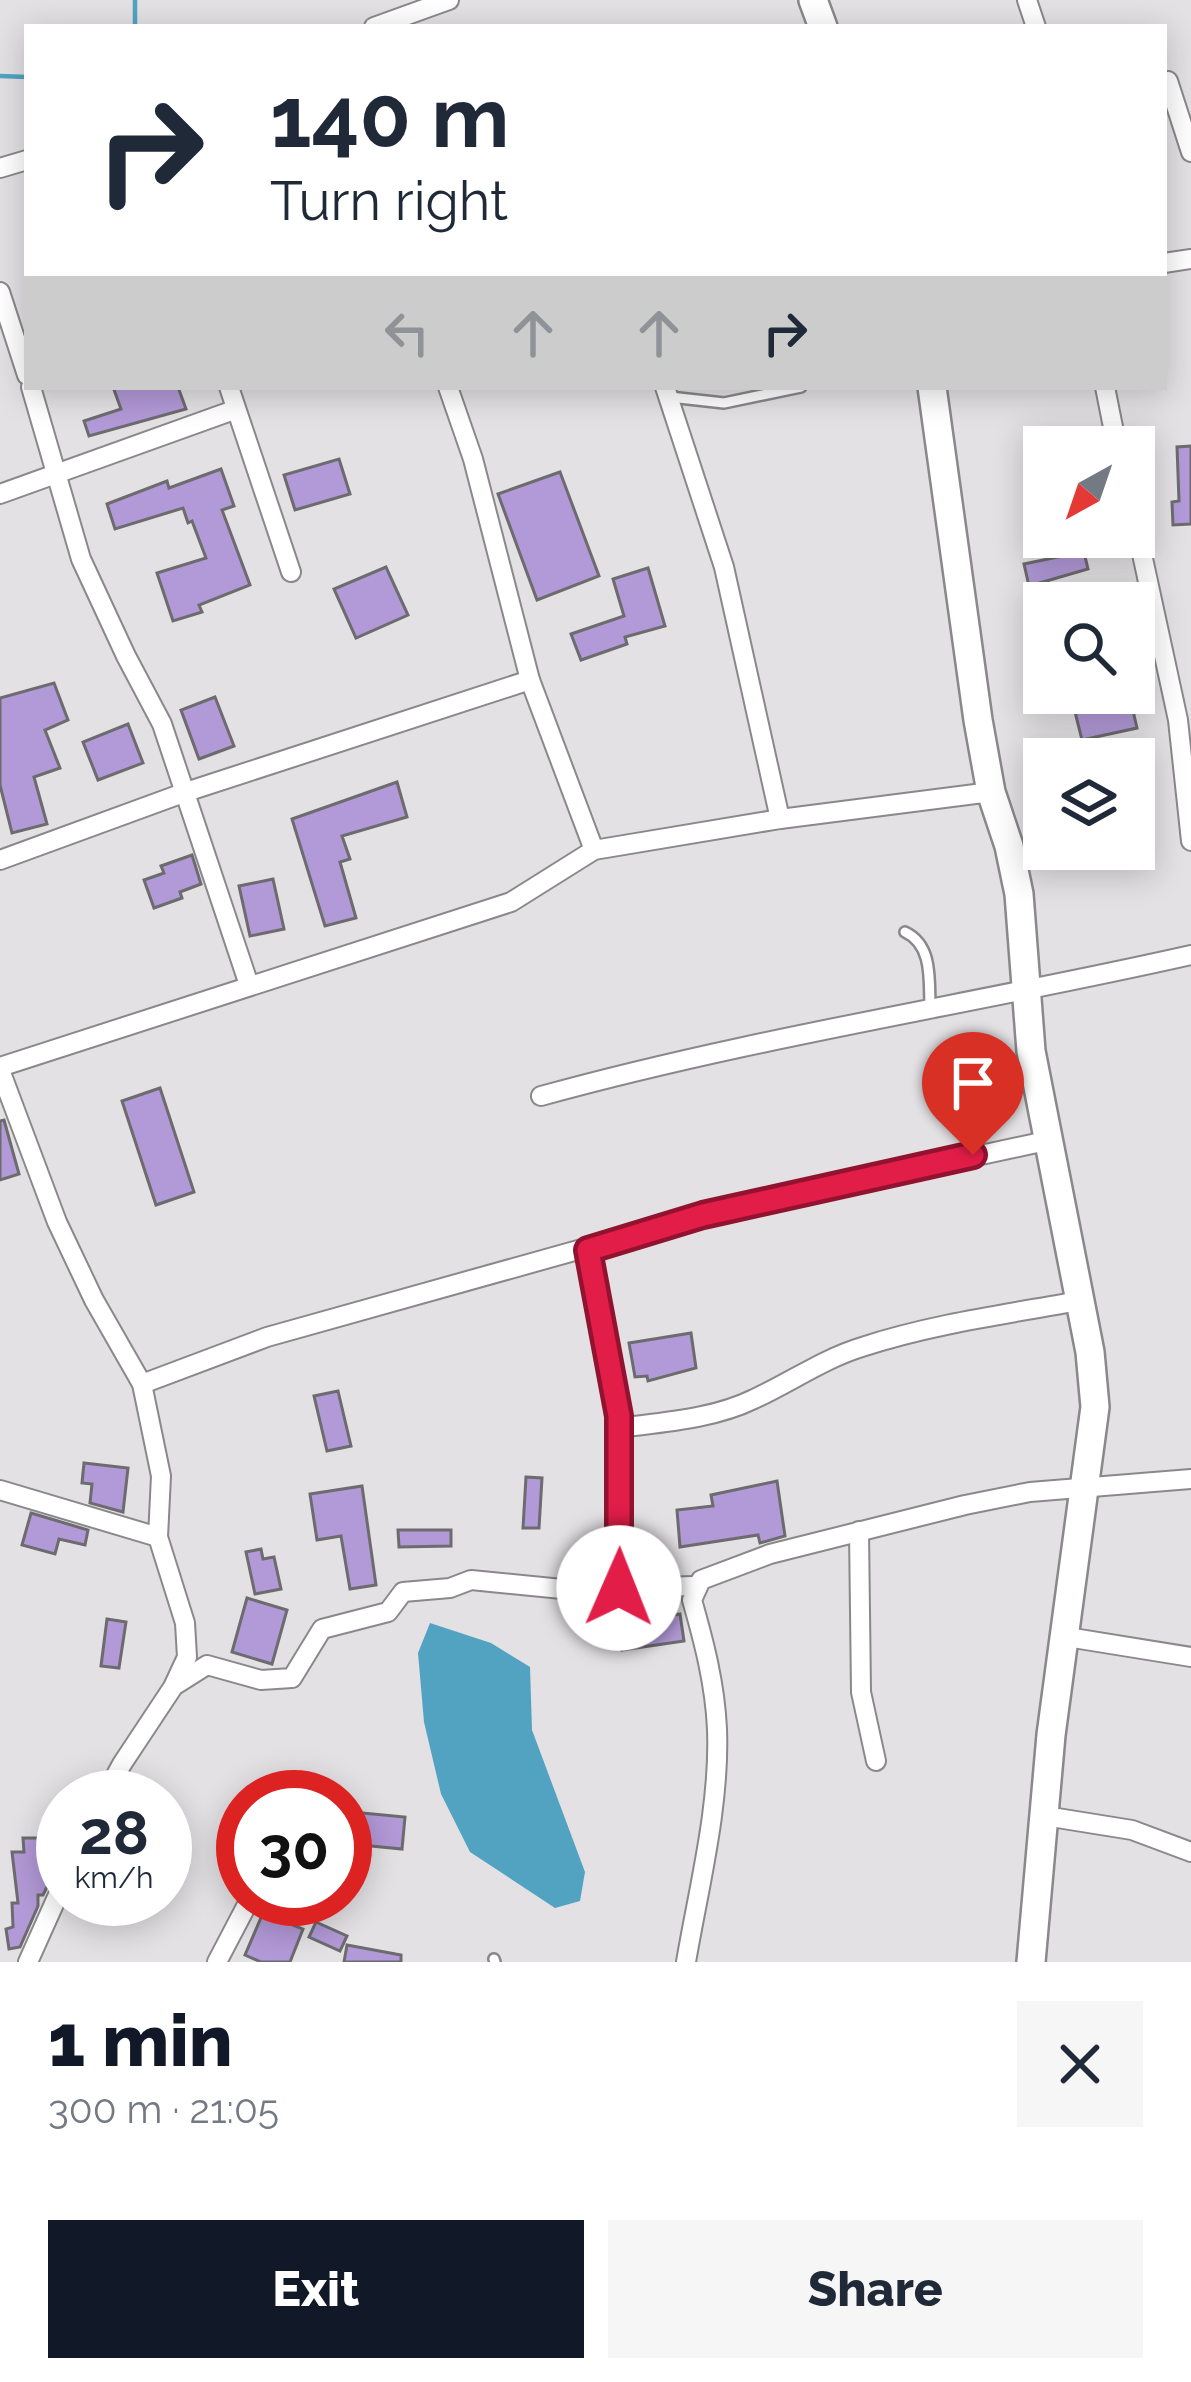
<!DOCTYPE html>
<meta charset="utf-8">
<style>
body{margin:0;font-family:Raleway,sans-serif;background:#f6f6f7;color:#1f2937;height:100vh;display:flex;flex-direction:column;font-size:45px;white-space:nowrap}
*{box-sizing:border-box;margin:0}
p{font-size:39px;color:#747a83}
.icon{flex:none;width:66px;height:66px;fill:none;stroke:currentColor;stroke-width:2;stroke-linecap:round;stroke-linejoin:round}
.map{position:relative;height:1962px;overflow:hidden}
.panel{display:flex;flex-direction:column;background:#fff;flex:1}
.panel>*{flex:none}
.banner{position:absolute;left:24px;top:24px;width:1143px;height:366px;border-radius:0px;box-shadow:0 6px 30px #0003;background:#fff;color:#1f2937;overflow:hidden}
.needle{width:78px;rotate:220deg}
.tools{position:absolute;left:1023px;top:426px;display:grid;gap:24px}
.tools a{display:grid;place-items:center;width:132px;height:132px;border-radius:0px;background:#fff;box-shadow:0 6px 30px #0003;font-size:60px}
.speed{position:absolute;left:36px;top:1770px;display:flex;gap:24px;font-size:60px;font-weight:700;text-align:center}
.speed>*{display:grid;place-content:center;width:156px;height:156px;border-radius:50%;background:#fff;box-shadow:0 6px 30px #0003;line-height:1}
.speed small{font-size:30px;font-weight:400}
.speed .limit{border:18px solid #d22;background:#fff;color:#111}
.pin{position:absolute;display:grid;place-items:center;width:102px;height:102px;color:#fff;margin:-123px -51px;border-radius:50% 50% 50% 0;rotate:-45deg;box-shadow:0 0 12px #0007}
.pin .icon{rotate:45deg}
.me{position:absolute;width:132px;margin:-66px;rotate:1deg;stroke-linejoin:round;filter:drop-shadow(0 0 9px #0008)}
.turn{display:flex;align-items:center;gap:42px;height:252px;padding:0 48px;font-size:54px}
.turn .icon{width:156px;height:156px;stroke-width:2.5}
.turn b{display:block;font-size:84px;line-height:102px}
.lanes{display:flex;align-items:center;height:114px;padding:0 48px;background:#0003;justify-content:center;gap:60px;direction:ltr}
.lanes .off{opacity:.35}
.round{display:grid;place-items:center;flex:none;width:126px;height:126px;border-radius:0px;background:#f6f6f7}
.head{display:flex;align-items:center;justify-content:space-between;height:204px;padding:0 48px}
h1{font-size:72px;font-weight:800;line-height:90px;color:#111827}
.action{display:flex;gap:24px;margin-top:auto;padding:24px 48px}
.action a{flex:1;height:138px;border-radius:0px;background:#111827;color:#fff;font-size:48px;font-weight:800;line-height:138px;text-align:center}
.action a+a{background:#f6f6f7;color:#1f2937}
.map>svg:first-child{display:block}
.water{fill:#52a3c2}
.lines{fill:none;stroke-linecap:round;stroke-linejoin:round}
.stream{stroke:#52a3c2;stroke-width:4.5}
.building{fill:#b299d7;stroke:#6c6b6e;stroke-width:3}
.lane-casing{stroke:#8a888b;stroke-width:14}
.street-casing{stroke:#8a888b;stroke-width:22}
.secondary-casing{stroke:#8a888b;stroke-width:32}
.lane{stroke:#fff;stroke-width:9}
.street{stroke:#fff;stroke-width:18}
.secondary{stroke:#fff;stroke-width:27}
.route-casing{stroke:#92132f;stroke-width:30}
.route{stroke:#e11d48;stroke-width:21}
</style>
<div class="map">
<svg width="1191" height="1962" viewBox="0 0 1191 1962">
<rect width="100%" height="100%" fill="#e3e1e4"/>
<path class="water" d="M430,1623l61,20 39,24 2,63 53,142 -5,29 -25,7 -85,-56 -29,-58 -17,-72 -6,-69z"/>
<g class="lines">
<g class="stream">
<path d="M135,0v27"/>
<path d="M0,76l27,1"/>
</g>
</g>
<g class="building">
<path d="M113,387h65l8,22 -97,27 -5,-15 37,-12z"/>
<path d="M1191,446v78l-18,1 -1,-23 7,-1 -2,-54z"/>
<path d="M339,459l11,35 -55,16 -11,-35z"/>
<path d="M221,469l13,37 -12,4 28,75 -51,20 3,7 -29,9 -16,-48 49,-15 -14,-37 -4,2 -5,-15 -68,21 -8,-25 60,-23 2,7z"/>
<path d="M560,472l39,104 -62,24 -39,-106z"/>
<path d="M1056,537h18l4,12 5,-1 5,21 -59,17 -5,-22 39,-8z"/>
<path d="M386,567l22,48 -52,23 -22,-49z"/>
<path d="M648,568l17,58 -40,11 2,7 -46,16 -10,-26 53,-18 -11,-37z"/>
<path d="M54,683l14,37 -23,10 15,38 -26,9 13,47 -35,9 -12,-48v-87z"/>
<path d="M1129,693l8,35 -55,12 -9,-36z"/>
<path d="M215,697l19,49 -35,13 -18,-49z"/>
<path d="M128,724l15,39 -45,17 -15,-38z"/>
<path d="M397,782l10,35 -65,19 8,23 -10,3 16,56 -31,8 -33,-107z"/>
<path d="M192,855l9,29 -21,8 2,6 -28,10 -10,-28 20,-7 -3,-7z"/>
<path d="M273,879l11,50 -34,7 -11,-50z"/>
<path d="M160,1088l34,104 -38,13 -34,-104z"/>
<path d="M4,1120l15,54 -19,6v-59z"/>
<path d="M691,1333l5,35 -48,13 -1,-5 -12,1 -6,-34z"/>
<path d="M338,1391l13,55 -24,5 -13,-55z"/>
<path d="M84,1463l44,5 -5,44 -33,-9 2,-19 -10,-1z"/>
<path d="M526,1477l16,1 -3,50h-16z"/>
<path d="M777,1481l8,55 -25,7 -2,-8 -78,12 -3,-37 36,-4 -2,-11z"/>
<path d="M362,1486l14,99 -26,4 -9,-53 -24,4 -7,-46z"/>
<path d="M31,1513l57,17 -3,15 -26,-6 -4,15 -33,-9z"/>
<path d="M398,1530h53v16l-52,1z"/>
<path d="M261,1549l2,10 11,-2 7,32 -26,5 -9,-42z"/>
<path d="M247,1598l40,12 -15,54 -40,-12z"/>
<path d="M648,1612v7l32,-5 4,27 -62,9 -5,-34z"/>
<path d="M107,1619l19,3 -7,46 -18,-2z"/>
<path d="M352,1812l53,5 -3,32 -52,-5z"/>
<path d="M23,1838h21l1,40 5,3 -7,14h-5v11l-18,41 -11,2 -3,-20 7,-2 -1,-24h6l-6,-51h12z"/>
<path d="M263,1913l40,16 -13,33h-29l-16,-7z"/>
<path d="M316,1922l31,14 -7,15 -31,-14z"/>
<path d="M347,1945l54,10v7h-57z"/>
</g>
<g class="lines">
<defs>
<g id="lane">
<path d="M670,397l54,6 77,-16"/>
<path d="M905,932c28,13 24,48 25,75"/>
<path d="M494,1959l1,3"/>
</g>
<g id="street">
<path d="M1027,0l9,27"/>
<path d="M374,27l75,-27"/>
<path d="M1168,81l23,71"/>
<path d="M0,168l27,-8"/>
<path d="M1164,263l27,-4"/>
<path d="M0,292l27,83"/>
<path d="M31,387l50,172 45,97 36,68 87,261"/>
<path d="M229,387l62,185"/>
<path d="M448,387l25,72 57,221 64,170"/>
<path d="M665,387l59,180 56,252"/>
<path d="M1105,387l12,60"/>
<path d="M0,494l234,-84"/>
<path d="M1134,517l44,203 13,121"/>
<path d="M0,860l186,-68 344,-112"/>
<path d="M0,1067l511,-165 83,-52 186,-31 211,-27"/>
<path d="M0,1070l57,152 37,78 48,84 19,92 -3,61 27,86 2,34 -14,30 -51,77 -18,33"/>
<path d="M541,1096c214,-59 433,-92 650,-141"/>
<path d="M588,1250l31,166v172"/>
<path d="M142,1384l125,-47 436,-122 343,-74"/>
<path d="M619,1428c45,-6 94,-9 135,-29 37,-17 69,-40 108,-52 70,-23 145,-33 217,-46"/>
<path d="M0,1490l158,47"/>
<path d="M859,1531l2,161 15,69"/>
<path d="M1067,1637l124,20"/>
<path d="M177,1684l30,-19 54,15 31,-2 30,-49 66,-17 15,-20 47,-4 21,-8 91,9 134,-3"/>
<path d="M1045,1816l87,14 59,22"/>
<path d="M28,1962l35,-78"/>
<path d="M217,1962l33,-63"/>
<path d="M686,1962c13,-76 34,-156 31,-233 -2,-45 -13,-87 -25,-129l9,-20 69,-26 195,-49 65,-13 161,-13"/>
</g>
<g id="secondary">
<path d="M813,0l10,27"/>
<path d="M932,387l46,333 13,72 18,54 10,48 12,157 59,301 5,55 -44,328 -20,227"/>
</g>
</defs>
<use href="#lane" class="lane-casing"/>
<use href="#street" class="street-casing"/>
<use href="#secondary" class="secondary-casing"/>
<use href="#lane" class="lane"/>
<use href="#street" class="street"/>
<use href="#secondary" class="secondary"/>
</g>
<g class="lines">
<defs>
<path id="route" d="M619,1588v-172l-31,-166 115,-35 270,-60"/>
</defs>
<use href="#route" class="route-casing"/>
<use href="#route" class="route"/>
</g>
</svg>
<div class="tools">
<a><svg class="needle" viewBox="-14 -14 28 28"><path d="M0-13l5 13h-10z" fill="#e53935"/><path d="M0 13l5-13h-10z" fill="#747a83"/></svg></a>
<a><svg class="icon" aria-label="search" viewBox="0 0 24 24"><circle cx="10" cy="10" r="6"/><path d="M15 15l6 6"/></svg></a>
<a><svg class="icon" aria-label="layers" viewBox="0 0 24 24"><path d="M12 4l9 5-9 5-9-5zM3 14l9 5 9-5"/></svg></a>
</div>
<div class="speed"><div>28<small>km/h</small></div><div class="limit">30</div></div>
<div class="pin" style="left:973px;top:1155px;background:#d93025"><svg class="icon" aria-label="arrive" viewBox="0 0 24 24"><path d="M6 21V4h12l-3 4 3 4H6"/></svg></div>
<svg class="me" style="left:619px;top:1588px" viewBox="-20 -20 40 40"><circle r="19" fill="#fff"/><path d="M0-13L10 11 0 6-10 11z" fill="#e11d48"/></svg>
<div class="banner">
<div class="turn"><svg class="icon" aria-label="right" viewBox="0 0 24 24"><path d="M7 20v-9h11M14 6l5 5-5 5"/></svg><div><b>140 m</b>Turn right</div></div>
<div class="lanes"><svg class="icon off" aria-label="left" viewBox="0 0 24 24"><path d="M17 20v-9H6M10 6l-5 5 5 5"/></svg><svg class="icon off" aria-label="ahead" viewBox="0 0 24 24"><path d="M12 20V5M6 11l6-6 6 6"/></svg><svg class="icon off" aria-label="ahead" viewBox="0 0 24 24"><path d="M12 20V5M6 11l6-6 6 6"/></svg><svg class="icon" aria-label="right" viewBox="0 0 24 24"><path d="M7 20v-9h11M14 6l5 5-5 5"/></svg></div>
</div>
</div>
<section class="panel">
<div class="head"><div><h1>1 min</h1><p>300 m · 21:05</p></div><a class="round"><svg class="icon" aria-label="close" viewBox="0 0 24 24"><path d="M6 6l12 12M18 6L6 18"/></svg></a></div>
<div class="action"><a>Exit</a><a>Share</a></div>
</section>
